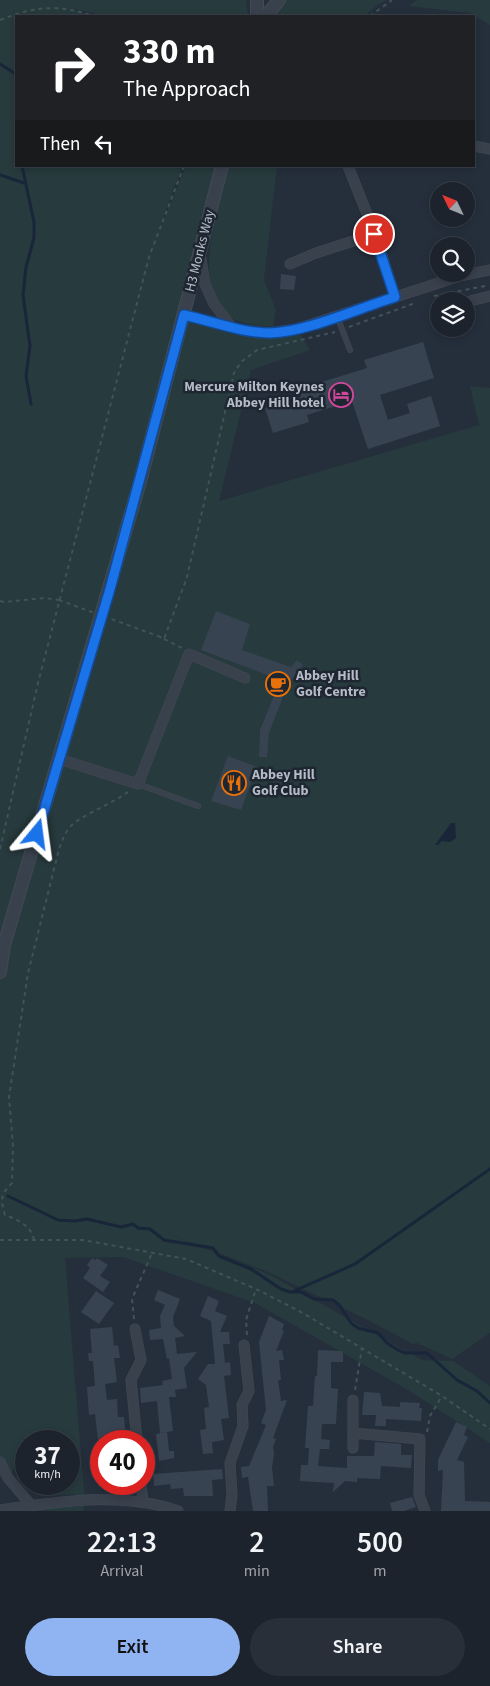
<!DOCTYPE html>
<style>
body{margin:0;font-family:"Source Sans 3",sans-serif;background:#292f39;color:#f1f3f6;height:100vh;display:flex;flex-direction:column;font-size:19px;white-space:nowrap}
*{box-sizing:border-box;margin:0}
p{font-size:16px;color:#a0a4aa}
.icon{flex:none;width:28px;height:28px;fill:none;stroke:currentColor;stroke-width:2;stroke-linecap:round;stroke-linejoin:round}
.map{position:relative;height:1511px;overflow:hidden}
.drawer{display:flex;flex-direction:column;background:#1c232d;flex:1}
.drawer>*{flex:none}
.hud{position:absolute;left:15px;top:15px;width:460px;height:152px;border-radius:0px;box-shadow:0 2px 8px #0003,0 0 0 1px #3a4049;background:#202124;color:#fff;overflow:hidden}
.needle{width:32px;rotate:313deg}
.buttons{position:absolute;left:430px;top:182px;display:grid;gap:10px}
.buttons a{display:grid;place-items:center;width:45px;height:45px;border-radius:50%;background:#1c232d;box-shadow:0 2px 8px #0003,0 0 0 1px #3a4049;font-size:25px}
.speed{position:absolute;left:15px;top:1430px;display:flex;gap:10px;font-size:25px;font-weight:700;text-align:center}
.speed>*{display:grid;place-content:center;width:65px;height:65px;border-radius:50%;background:#1c232d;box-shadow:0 2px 8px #0003,0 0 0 1px #3a4049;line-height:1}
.speed small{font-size:12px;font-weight:400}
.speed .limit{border:8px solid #d22;background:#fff;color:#111}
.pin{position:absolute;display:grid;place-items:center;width:42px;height:42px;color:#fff;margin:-21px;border:2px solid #fff;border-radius:50%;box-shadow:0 1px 5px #0007}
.me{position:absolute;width:55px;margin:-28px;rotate:16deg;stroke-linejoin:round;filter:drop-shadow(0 0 4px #0008)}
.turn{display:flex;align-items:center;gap:18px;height:105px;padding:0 25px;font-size:22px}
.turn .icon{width:65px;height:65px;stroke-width:2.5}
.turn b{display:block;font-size:35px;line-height:42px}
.then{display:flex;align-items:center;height:48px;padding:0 25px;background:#0003;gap:10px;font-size:19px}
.eta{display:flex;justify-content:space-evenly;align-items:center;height:85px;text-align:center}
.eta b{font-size:30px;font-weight:600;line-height:35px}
.button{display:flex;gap:10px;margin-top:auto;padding:10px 25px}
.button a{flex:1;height:58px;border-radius:30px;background:#90b4f2;color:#111;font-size:20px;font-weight:600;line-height:58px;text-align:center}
.button a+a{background:#292f39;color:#f1f3f6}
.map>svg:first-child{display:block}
.green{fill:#273a3d;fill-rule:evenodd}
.water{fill:#19263a}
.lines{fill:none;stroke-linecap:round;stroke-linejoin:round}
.stream{stroke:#19263a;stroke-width:3}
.building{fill:#384352}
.service-casing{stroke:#424a56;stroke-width:6}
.minor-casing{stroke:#424a56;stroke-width:11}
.tertiary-casing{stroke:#424a56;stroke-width:14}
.path{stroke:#405356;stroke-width:2;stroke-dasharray:4 4;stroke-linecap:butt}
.service{stroke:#39414d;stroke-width:5}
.minor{stroke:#39414d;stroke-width:10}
.tertiary{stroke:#39414d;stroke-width:12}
.path-bridge{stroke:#405356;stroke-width:2;stroke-dasharray:4 4;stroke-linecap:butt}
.route-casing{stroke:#114b97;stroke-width:12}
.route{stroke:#1a73e8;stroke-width:9}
.labels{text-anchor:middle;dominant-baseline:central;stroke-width:5;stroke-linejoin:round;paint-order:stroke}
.street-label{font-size:14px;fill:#b5bcc8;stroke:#1e2632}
.poi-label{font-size:14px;font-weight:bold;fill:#b5bcc8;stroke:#1e2632;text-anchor:start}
</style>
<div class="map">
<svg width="490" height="1511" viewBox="0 0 490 1511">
<rect width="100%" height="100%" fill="#252f3c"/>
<g class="green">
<path d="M0,0h246l2,16h-141l-37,-8 24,8h-78v150h166l-26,72 30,-72h30l-32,149 62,16 51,-2 13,21 -59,20 -32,131 260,-76 -9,-39 20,2v945l-38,26 -35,-16 -4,1 -45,-24 -98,-47 -103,-40 103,42 152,85 31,1 37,25v57l-82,-53 -153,-87 -132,-46 -58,1 20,244 -2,9h-83l76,-9 -1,-8 -34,2 -24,-17 1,-17 -10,16 -8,-16zM26,1441h43v43h-43z"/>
<path d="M286,0h101l-10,5 -12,11h-91z"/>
<path d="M417,0h73v25l-19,-12 -63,-7z"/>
<path d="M229,166h48l-13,114 12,30 -3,17c-13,-2 -29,-2 -41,-9 -44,-26 -13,-113 -3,-152z"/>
</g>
<path class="water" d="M451,823h4l1,15 -6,4 -8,-1 -4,4h-3z"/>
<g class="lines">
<g class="stream">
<path d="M0,64l16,10"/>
<path d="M22,166l12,56v16l-8,29 -3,28 7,51 -4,30 5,28"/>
<path d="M0,175l24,8"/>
<path d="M8,1196l50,24 17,1 12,-2 34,8 12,-3 5,4 12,1 14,11 49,8 6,8 32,13 30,20 9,3h11l13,7 19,1 7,6 11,17 7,5 20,5 9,10 11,7 7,3h22l30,27 20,11 13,12"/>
<path d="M294,1291l61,-27 135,-95"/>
</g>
</g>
<g class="building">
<path d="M281,274l15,2 -2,14 -14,-1z"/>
<path d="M423,342l11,36 -54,17 8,25 22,-7 -3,-9 24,-8 9,30 -72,23 -16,-48 -45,14 2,7 -36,11 -8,-25 36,-11 -2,-8 68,-21 -3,-8z"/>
<path d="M216,611l34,13 -8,26 49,17 6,-7 6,5 -15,19 -19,49 -2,24h-8l1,-27 17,-42 -10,-4 3,-8 -69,-26z"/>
<path d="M228,756l29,11 -16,43 -30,-9z"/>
<path d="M92,1258l4,2 1,-2 11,7 -8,11 10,6 -7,10 -20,-14 7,-10 -3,-3z"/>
<path d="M158,1290l22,9 -7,18 1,9 11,10 -10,2 2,16 20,-2 -13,16 3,20 -12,2 1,7h-7l4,34 -13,2 -3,-32 -16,2 -1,-15 23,-3 -1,-4 10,-2 -3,-21 -2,1 -4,-20 -13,1 -1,-10 12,-2 -1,-12 5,-11 -11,-5z"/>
<path d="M96,1291l18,12 -15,21 -18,-12z"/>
<path d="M208,1296l11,5 -4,10 12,5 -7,16h9l1,12h-7l2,19 5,-1 1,13 -7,1 5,42 -8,1 3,21 -12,2 1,11 -10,1 -3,-24 6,-1 -2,-21 5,-1 -3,-22 -8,-6 10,-15h7l-4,-43 -11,-5z"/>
<path d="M269,1316l15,8 -2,6 2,1 -8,20 6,-1 2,10h-5l2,20h-3l3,21 6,-1 -14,38 3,1 -3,8 1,6 -2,15 2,18h-7l1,25h-15l-5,-34 -6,1 -1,-11 8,-1 17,-41 -5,-2 5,-13 -7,-68z"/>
<path d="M112,1327l2,19 4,-1 2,13h-6l3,24 -12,2 2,16 10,-1 1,18h6l1,12 -11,1 1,9 -2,2h-15l-3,-27 -6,1 -2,-28 8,-1 -2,-25h-4l-1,-8h4l-2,-24z"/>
<path d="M318,1350l25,1v11h-12v26l7,1 -2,35h-14l-1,15 9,1 -1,9h-9l-2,17 29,2v-12h27l1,-14 26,2v11h11l-1,13 -30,-2 -1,13 -23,-1v4l-12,-1 -12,11 1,-9 -34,-2 1,-16h7l1,-17h-4l3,-42h5l2,-30h2z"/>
<path d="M364,1392l16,1 2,13 18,1v-5l20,1 -1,5h3l-1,13 -35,-2v7h-11l1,-11h-14z"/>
<path d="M456,1422l11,5 -3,8 4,2 -11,23 7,2 1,39 25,1v9h-49l2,-41 -5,1v-11z"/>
<path d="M167,1432l2,19h5v7l-15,3 -3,-27z"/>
<path d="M222,1469l1,10 -11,1 1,16h-29l-1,-8 -12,1 -1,-5 -16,2 -1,-12z"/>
<path d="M412,1497l4,10 -12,4h-12l-2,-8z"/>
</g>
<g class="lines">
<defs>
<g id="service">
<path d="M337,316l13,34"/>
<path d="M138,784l60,22"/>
</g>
<g id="minor">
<path d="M474,146l16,3"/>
<path d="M348,166l27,68 20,63"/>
<path d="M200,253l5,31 9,20 17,22"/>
<path d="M290,264l26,-11 59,-19"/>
<path d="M466,302l24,-6"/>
<path d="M184,315l62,16 24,2 27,-4 163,-53 30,-6"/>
<path d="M59,759l79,25 51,-130 56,24"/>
<path d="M135,1329l6,31 -10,20 6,61"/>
<path d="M353,1433v-33"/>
<path d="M353,1448v-15l67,6 -1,56 6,16"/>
<path d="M0,1462l8,16 23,27"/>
<path d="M141,1484l2,18"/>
<path d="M0,1510c56,-8 124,-19 178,1"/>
<path d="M230,1511l2,-16 -2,-32 13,-37 -1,-21 7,-14 -5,-46"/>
</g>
<g id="tertiary">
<path d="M257,0v16"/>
<path d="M266,16l13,-16"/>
<path d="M0,972l4,-27 136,-463 82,-316"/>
</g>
</defs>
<use href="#service" class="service-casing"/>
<use href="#minor" class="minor-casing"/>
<use href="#tertiary" class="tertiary-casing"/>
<g class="path">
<path d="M370,16l22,-16"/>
<path d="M0,20c37,-14 56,-16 94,-4"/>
<path d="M434,296l51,-10"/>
<path d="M349,327l66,-24"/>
<path d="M0,601l4,1 41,-4 14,2"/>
<path d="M158,636l6,3 23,-62 47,-204 7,-11 16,-12 78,-18"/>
<path d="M164,639l18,9"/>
<path d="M0,849l38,-166 111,-426 35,-91"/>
<path d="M0,1240h83l103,19 70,30 45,23 141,84 48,33"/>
<path d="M34,1240c-3,-15 -16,-20 -29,-25 -5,-16 -4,-21 7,-32l1,-37 -4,-49 19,-124 30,-120c3,-10 7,-23 16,-30 17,-12 37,-19 54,-31"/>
<path d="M134,1319l-2,-20 20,-46"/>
<path d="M247,1335l-1,-15 10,-31"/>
<path d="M355,1390l7,-42"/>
<path d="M427,1432l3,-16 12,-20"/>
</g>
<use href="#service" class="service"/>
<use href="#minor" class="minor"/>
<use href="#tertiary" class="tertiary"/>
<path class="path-bridge" d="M59,600l99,36"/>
</g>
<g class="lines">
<defs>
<path id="route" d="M37,834l73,-245 74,-274c28,6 58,18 86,18 37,-1 89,-25 125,-36l-21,-63"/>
</defs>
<use href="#route" class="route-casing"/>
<use href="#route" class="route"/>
</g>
<defs>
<symbol id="hotel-ring" viewBox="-11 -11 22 22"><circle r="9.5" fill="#1e2632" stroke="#d1479c" stroke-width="1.5"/><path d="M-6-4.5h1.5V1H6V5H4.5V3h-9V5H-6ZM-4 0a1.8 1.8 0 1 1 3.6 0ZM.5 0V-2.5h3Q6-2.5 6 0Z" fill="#d1479c"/></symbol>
<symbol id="cafe-ring" viewBox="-11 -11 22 22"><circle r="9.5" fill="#1e2632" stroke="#e8710a" stroke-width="1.5"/><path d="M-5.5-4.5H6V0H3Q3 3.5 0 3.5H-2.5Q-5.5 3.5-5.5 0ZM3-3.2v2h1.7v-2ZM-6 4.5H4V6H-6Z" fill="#e8710a"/></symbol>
<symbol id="restaurant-ring" viewBox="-11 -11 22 22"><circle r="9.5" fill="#1e2632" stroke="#e8710a" stroke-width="1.5"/><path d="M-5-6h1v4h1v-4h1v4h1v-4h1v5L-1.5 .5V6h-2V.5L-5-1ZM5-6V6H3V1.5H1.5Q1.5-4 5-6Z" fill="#e8710a"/></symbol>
</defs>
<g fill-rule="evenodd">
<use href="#hotel-ring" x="327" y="381" width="28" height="28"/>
<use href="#cafe-ring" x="264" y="670" width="28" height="28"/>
<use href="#restaurant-ring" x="220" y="769" width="28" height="28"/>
</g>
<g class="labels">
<g class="street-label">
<text transform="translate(200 251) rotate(-76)">H3 Monks Way</text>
</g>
<g class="poi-label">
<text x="324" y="387" text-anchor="end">Mercure Milton Keynes<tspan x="324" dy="16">Abbey Hill hotel</tspan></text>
<text x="296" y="676">Abbey Hill<tspan x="296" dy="16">Golf Centre</tspan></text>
<text x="252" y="775">Abbey Hill<tspan x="252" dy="16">Golf Club</tspan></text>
</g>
</g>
</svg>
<div class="buttons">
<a><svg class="needle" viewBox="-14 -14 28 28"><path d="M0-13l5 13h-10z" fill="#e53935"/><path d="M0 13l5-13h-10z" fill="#a0a4aa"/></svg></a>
<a><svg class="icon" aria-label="search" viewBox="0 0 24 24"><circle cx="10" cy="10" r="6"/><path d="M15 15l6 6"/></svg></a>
<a><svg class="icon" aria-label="layers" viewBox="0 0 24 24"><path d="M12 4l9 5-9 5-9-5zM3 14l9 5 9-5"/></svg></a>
</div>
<div class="speed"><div>37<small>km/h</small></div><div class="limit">40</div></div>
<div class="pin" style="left:374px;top:234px;background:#d93025"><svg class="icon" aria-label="arrive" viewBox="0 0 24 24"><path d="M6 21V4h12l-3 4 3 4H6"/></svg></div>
<svg class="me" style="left:37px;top:834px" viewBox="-20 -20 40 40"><path d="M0-17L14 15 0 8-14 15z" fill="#1a73e8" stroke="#fff" stroke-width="4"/></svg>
<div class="hud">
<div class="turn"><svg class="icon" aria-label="right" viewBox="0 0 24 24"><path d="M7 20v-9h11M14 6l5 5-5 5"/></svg><div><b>330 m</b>The Approach</div></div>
<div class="then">Then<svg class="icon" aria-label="left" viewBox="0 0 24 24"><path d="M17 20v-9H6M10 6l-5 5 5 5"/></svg></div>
</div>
</div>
<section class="drawer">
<div class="eta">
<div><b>22:13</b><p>Arrival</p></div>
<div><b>2</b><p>min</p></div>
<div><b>500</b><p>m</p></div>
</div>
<div class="button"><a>Exit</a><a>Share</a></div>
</section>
